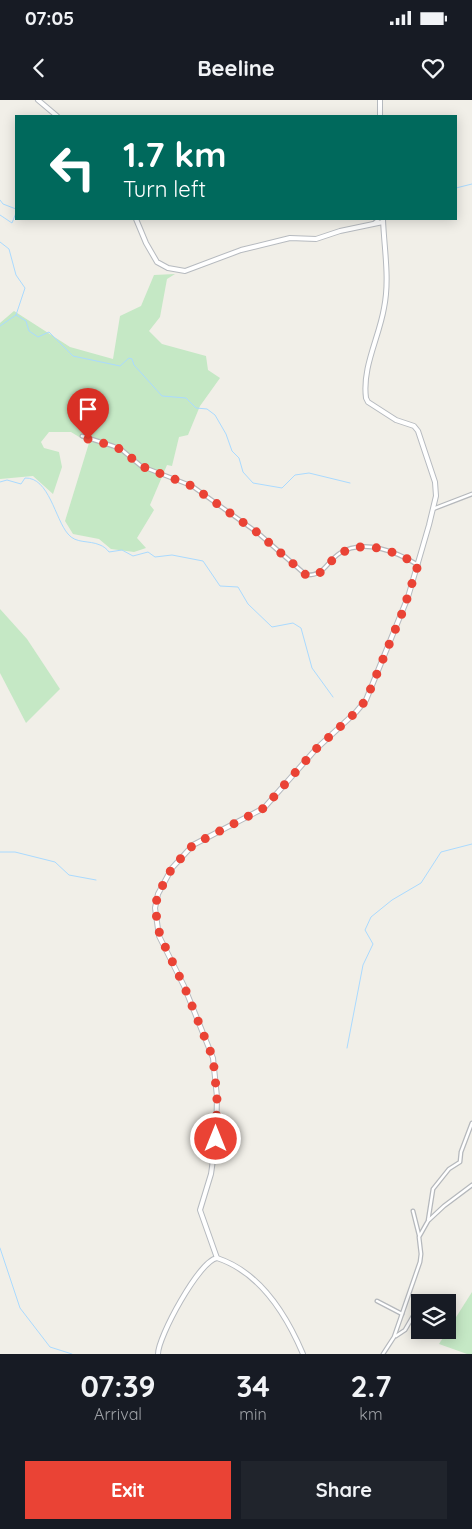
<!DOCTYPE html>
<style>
body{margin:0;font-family:Quicksand,sans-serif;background:#20242c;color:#f1f3f6;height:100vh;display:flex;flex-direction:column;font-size:19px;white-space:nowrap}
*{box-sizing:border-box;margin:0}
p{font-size:16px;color:#9ea1a6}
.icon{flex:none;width:28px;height:28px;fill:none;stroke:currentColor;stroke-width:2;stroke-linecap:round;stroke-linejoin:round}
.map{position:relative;height:1254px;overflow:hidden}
.side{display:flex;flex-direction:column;background:#171b24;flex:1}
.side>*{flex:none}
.banner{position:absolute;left:15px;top:15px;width:442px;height:105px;border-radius:0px;box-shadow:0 2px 12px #0003;background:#00695c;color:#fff;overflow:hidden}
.tools{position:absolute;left:411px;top:1194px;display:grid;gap:10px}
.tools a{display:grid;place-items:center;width:45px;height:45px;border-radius:0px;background:#171b24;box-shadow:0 2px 12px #0003;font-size:25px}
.pin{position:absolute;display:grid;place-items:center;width:42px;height:42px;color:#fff;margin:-51px -21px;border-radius:50% 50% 50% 0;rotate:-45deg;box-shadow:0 0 5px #0007}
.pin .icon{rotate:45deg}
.me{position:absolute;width:55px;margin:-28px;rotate:0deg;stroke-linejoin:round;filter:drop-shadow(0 0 4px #0008)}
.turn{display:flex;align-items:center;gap:18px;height:105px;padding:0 25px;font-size:22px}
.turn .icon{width:65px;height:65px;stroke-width:2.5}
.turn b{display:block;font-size:35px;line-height:42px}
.eta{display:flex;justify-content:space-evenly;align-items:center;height:85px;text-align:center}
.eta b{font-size:30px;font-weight:700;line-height:35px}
.button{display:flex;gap:10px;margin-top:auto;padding:10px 25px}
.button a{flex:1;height:58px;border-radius:0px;background:#ea4335;color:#fff;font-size:20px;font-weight:700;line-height:58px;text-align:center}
.button a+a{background:#20242c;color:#f1f3f6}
.status{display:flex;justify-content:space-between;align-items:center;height:35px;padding:0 25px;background:#171b24;direction:ltr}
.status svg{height:14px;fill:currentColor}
header{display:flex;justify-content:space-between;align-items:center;height:65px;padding:0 25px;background:#171b24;font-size:22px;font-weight:700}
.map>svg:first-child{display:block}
.green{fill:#c5e8c5}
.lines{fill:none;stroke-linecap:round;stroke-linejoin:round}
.stream{stroke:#aadaff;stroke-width:1}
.street-casing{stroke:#b5b8bc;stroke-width:5}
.secondary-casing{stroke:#b6babf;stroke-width:6}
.street{stroke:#fff;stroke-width:2.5}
.secondary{stroke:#fff;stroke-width:4}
.route{stroke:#ea4335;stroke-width:9;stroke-dasharray:0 16.2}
</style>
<div class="status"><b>07:05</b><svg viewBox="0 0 49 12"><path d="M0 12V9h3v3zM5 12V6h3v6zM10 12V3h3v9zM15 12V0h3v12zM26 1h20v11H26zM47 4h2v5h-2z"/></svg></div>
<header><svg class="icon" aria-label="back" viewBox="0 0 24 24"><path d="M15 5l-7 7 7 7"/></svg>Beeline<svg class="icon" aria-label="heart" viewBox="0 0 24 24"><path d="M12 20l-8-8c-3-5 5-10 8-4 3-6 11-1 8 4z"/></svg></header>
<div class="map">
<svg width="472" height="1254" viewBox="0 0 472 1254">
<rect width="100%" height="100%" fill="#f1efe8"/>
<g class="green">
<path d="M175,174l-8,5 -7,38 -11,14 13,13 44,12 2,14 12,8 -20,28 -12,29 -9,2 -7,29 -5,-1 -17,40 4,5 -17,28 9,10 -12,4 -23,-3 -12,-10 -26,-5 -8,-13 24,-78 -18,-11h-22l-8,10 3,6 15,4 3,15 -9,27 -20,-18 -33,3v-156l14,-12 56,36 43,12 7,-43 21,-10 13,-31z"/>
<path d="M0,509l27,30 33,50 -34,34 -26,-50z"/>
<path d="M472,1192v62h-5l-28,-10z"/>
</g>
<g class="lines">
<g class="stream">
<path d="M456,88l16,-4"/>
<path d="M0,100l3,4 13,5"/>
<path d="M0,115l12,8 4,-10"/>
<path d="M0,142l9,7 7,26 9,13 -9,27 -16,11"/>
<path d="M16,215l10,6 3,10 9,6 11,-5 24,24 47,10 9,-8 3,1 2,6 28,31 24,2 10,10 11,1 8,6 11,19 6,17 7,7 4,14 10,11 29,5 13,-13 14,-2 41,10"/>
<path d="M0,382l7,-2 14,4 4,-6c24,-1 30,41 43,56 8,10 21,6 32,11 3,1 7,4 9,7l13,-2 11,6 15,-4 7,5 17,-2 31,6 17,25 18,1 10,17 24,23 21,-4 8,5 11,40 21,29"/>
<path d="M0,752h15l40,10 14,13 27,5"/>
<path d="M347,948l16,-83 10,-21 -8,-14 6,-13 21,-17 29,-17 20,-31 31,-8"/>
<path d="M0,1148l20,60 30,39 22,7"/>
</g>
<defs>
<g id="street">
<path d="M373,124l6,-5"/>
<path d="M82,336l31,10 9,4 19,16 51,20 66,47 48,42c19,1 20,-13 34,-22 24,-15 57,-1 78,12"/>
<path d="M433,409l39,-15"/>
<path d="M413,1111l6,24"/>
<path d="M429,1120l15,-14 28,-21"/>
<path d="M377,1201l25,13"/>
<path d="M396,1236l9,-6 11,-19"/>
<path d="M383,1254l11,-17 26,-75 1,-8 -2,-17 9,-16 5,-32 16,-20 11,-7 1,-10 11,-29"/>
</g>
<g id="secondary">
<path d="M38,0l19,16"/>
<path d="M380,16v-16"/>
<path d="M136,119l10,24 11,19 11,6 17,3 56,-21 49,-12 26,1 24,-8 43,-9"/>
<path d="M217,1158l-17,-48 11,-36 5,-35 1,-42 -4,-39 -29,-72 -25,-50 -4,-28 3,-14 14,-26 21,-23 71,-37 52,-59 40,-37 10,-12 42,-103 21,-72 7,-29 -1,-14 -17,-51 -4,-5 -18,-6 -28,-18 -2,-4c-4,-31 13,-60 18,-90 6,-29 0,-60 -1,-89"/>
<path d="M158,1254c0,-17 41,-93 59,-96 43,14 69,56 86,96"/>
</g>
</defs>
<use href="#street" class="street-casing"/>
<use href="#secondary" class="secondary-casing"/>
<use href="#street" class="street"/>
<use href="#secondary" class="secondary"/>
</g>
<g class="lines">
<path class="route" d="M88,339l25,7 9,4 19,16 51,20 66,47 48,42h11c8,-6 15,-16 23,-21 24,-16 57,-2 78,11l-15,46 -37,89 -10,12 -40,37 -52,59 -71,37 -21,23 -14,26 -3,14 5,28 24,50 29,72 4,39 -1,42"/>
</g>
</svg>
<div class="tools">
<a><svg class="icon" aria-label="layers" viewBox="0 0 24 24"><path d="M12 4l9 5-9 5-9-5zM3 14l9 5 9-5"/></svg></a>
</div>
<div class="pin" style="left:88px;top:339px;background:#d93025"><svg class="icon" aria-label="arrive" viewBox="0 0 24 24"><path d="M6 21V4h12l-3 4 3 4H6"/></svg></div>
<svg class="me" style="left:216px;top:1039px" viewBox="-20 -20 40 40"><circle r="17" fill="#ea4335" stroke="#fff" stroke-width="3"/><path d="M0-11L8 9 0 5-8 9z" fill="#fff"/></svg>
<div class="banner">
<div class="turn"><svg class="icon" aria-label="left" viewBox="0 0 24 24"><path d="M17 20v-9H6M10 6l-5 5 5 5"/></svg><div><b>1.7 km</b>Turn left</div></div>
</div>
</div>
<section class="side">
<div class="eta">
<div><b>07:39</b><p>Arrival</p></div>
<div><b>34</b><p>min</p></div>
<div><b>2.7</b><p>km</p></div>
</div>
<div class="button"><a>Exit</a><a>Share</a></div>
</section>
